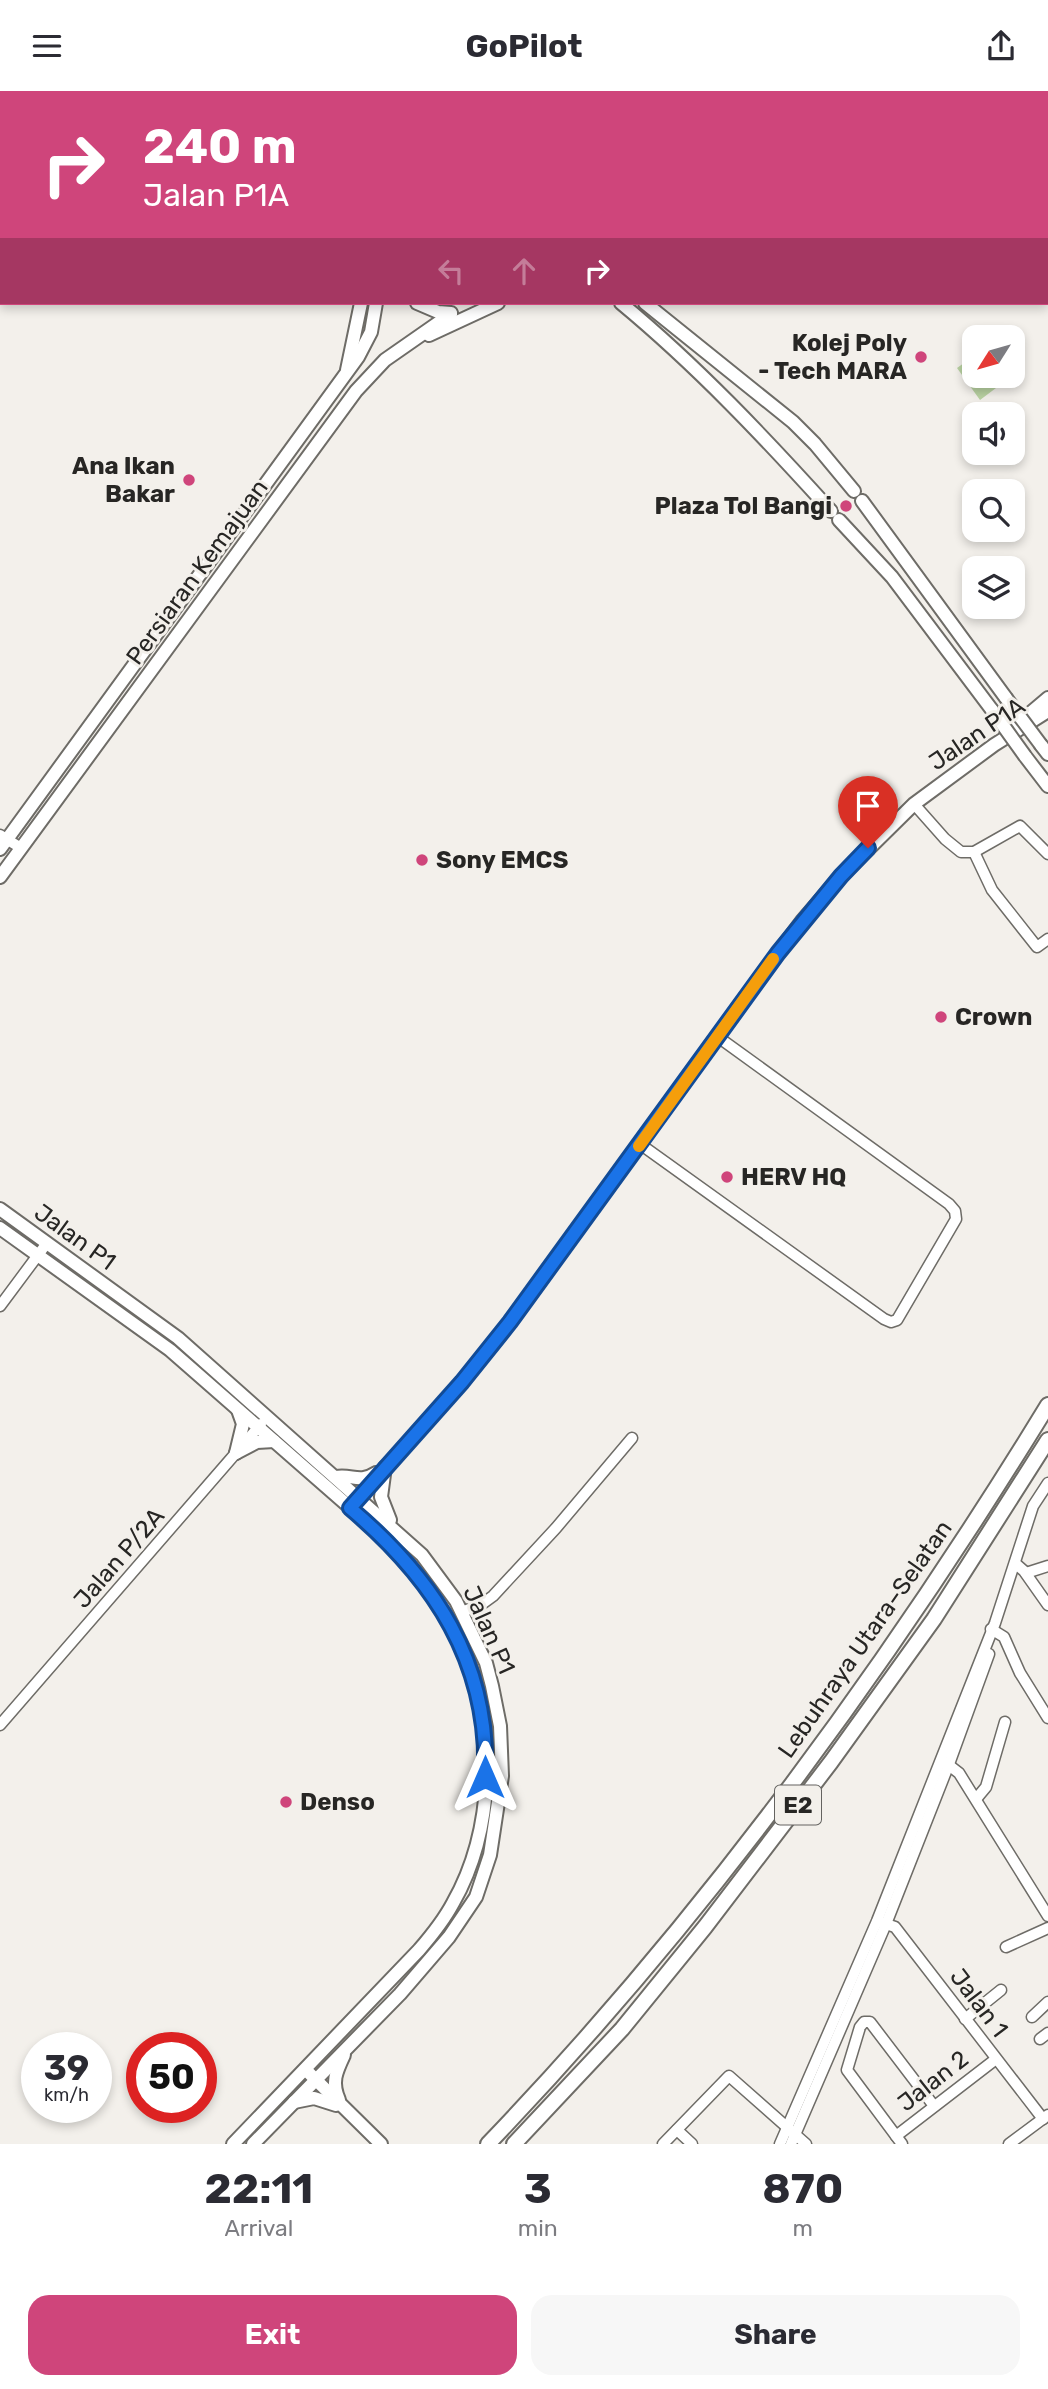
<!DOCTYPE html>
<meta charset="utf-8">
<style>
body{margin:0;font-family:Rubik,sans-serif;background:#f7f7f7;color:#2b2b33;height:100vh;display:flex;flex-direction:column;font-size:26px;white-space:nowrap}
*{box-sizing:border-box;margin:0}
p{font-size:23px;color:#7c7c81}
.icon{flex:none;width:38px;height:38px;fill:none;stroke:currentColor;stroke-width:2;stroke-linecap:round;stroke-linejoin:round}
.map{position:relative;height:2053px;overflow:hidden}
.sheet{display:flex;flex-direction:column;background:#fff;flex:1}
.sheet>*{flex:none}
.top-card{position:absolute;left:0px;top:0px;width:1048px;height:214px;box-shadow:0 4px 10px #0003;background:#cf457b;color:#fff;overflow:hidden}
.needle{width:46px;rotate:233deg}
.buttons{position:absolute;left:962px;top:234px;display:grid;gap:14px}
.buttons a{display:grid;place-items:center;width:63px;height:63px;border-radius:14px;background:#fff;box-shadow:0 4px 10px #0003;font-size:35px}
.speed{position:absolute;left:21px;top:1941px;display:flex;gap:14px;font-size:35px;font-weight:700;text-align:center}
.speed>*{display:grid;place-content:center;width:91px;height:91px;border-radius:50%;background:#fff;box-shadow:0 4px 10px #0003;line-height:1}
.speed small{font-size:18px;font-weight:400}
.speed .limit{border:10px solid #d22;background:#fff;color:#111}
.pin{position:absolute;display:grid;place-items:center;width:60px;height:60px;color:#fff;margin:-72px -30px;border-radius:50% 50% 50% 0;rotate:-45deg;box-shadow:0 0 7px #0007}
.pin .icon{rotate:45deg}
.me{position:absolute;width:77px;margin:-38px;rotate:0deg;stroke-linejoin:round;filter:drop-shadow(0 0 5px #0008)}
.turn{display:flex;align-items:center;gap:24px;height:147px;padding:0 28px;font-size:32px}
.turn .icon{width:91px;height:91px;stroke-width:2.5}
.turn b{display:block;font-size:49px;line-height:60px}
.lanes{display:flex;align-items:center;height:66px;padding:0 28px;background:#0003;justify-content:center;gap:35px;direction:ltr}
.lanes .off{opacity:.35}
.eta{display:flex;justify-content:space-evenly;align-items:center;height:119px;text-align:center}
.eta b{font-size:42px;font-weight:700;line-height:49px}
.button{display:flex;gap:14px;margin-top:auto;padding:14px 28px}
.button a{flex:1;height:80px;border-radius:21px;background:#cf457b;color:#fff;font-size:28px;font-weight:700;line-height:80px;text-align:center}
.button a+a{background:#f7f7f7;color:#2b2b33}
header{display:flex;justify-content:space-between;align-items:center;height:91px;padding:0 28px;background:#fff;font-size:32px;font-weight:700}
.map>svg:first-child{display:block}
.green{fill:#b9d2a2}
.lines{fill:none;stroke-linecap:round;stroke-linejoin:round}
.minor-casing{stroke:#6e6c67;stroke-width:13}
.major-casing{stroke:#6e6c67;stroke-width:16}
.highway-casing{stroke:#6e6c67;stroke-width:18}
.minor{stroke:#fff;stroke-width:10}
.major{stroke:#fff;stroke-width:12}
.highway{stroke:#fff;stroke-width:14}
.major-bridge-casing{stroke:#6e6c67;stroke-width:16;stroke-linecap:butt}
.major-bridge{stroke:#fff;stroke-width:12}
.route-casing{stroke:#114b97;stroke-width:18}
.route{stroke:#1a73e8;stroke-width:12}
.slow{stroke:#f59e0b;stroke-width:12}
.poi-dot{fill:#cf457b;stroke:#f3f0eb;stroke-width:2.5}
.labels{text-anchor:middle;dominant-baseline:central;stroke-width:6;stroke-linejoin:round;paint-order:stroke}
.shield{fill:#f3f0eb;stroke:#646360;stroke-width:2}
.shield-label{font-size:23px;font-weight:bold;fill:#272624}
.poi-label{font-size:24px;font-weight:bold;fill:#272624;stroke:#f3f0eb;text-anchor:start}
.street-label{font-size:24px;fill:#272624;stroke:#f3f0eb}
</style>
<header><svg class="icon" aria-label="menu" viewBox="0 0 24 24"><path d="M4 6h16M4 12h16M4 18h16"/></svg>GoPilot<svg class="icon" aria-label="share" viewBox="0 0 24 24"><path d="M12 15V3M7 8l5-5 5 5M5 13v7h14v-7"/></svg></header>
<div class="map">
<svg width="1048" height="2053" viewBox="0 0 1048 2053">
<rect width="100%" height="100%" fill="#f3f0eb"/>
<g class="green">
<path d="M651,0h157l-155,2z"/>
<path d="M975,264v21h37l-32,24 -23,-32z"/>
</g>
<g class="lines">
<defs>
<g id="minor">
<path d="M914,713l31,35 16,13h13l46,-26 28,28"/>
<path d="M0,744l21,13"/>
<path d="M974,761l18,38 45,57 11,-8"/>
<path d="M640,1053l244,175 7,3 6,-2 59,-101 -1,-8 -6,-7 -231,-167"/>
<path d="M0,1215l47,-63"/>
<path d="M1016,1473l8,7 24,34"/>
<path d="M1026,1482l22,-7"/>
<path d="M462,1521l20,-8 11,-8 63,-68 76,-90"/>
<path d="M991,1538l13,8 16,36 28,45"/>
<path d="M0,1634l261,-301"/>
<path d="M946,1672l13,10 89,143"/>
<path d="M976,1708l10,-12 19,-65"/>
<path d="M883,1832l12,4 148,192"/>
<path d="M1006,1856l42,-19"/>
<path d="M1032,1926l16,-15"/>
<path d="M965,1928l36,-29"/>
<path d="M1040,1948l8,-6"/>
<path d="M677,2039l15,14"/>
<path d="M896,2045l100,-77"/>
<path d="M663,2053l66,-68 77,68"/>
<path d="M780,2053l97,-223 118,-298 38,-117 15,-23"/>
<path d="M791,2053l95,-220 63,-160 40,-110"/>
<path d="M902,2053l-55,-74 13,-43 4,-5h6l64,84"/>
<path d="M1009,2053l39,-29"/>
</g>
<g id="major">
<path d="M363,0l1,2"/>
<path d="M385,0l2,2"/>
<path d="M403,0l2,2"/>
<path d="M500,2l4,-2"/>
<path d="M527,2l4,-2"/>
<path d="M600,2l1,-2"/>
<path d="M611,2l1,-2"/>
<path d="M417,212l21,9 13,1"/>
<path d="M621,212c76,63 144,135 210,208"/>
<path d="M645,212l148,119 22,22 39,47"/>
<path d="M429,244l69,-32"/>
<path d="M347,279l14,-67"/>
<path d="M862,410l144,197"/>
<path d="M839,429l53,57 100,133"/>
<path d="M1015,635l33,-28"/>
<path d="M1041,654l7,9"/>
<path d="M1025,665l23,30"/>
<path d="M0,758l358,-492 13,-25 5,-29"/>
<path d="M0,786l356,-486 29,-31 66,-46"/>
<path d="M0,1118l178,129 244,217 34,46 30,62 6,23 8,40 2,50 -12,79 -14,42 -27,40 -49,57 -147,150"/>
<path d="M0,1137l170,122 223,195c28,33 53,67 71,106 34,75 30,180 -11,252 -9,17 -21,32 -34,47l-186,194"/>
<path d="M236,1362l7,-29 -5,-14"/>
<path d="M236,1362l21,-11 17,-1"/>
<path d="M385,1376l-4,30 9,23"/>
<path d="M336,1386c16,-3 23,7 40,-4"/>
<path d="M355,1411l107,-120 48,-60 256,-353 36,-48 39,-45 73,-72 80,-59 54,-34"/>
<path d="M309,1982l72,71"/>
<path d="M339,2009c-8,-18 -3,-28 5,-45"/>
<path d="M294,2011l20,-4 22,7"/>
</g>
<g id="highway">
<path d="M488,2053c214,-223 399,-476 560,-739"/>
<path d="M514,2053l108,-115 83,-102 126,-165 103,-143 114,-179"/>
</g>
</defs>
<use href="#minor" class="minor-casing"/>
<use href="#major" class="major-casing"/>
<use href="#highway" class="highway-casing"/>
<use href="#minor" class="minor"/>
<use href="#major" class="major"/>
<use href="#highway" class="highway"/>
<defs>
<g id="major-bridge">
<path d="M1006,607l35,47"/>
<path d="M992,619l33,46"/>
</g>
</defs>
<use href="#major-bridge" class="major-bridge-casing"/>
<use href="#major-bridge" class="major-bridge"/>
</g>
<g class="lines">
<defs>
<path id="route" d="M485,1686c5,-114 -51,-198 -135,-269l112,-126 48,-60 268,-369 63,-77 27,-28"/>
</defs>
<use href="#route" class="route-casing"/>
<use href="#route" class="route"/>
<path class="slow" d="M639,1055l134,-187"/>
</g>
<g class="poi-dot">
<circle cx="921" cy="266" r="7"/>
<circle cx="189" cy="389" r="7"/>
<circle cx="846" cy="415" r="7"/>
<circle cx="422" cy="769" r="7"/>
<circle cx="941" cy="926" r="7"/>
<circle cx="727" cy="1086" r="7"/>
<circle cx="286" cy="1711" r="7"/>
</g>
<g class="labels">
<rect class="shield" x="775" y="1694.5" width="46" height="39" rx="5"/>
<g class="shield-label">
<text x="798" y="1714">E2</text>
</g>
<g class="poi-label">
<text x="907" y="252" text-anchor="end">Kolej Poly<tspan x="907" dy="28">- Tech MARA</tspan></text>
<text x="175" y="375" text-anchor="end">Ana Ikan<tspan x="175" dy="28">Bakar</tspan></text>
<text x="832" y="415" text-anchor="end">Plaza Tol Bangi</text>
<text x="436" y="769">Sony EMCS</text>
<text x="955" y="926">Crown</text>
<text x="741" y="1086">HERV HQ</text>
<text x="300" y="1711">Denso</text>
</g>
<g class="street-label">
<text transform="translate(197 481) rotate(-54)">Persiaran Kemajuan</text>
<text transform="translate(977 643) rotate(-34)">Jalan P1A</text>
<text transform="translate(75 1146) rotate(36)">Jalan P1</text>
<text transform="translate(119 1467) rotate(-49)">Jalan P/2A</text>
<text transform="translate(489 1539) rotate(66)">Jalan P1</text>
<text transform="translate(865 1548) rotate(-55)">Lebuhraya Utara–Selatan</text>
<text transform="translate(979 1912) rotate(53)">Jalan 1</text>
<text transform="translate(933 1990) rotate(-38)">Jalan 2</text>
</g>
</g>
</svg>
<div class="buttons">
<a><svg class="needle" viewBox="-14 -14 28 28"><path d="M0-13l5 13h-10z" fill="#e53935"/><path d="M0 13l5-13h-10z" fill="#7c7c81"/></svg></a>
<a><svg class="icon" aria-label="sound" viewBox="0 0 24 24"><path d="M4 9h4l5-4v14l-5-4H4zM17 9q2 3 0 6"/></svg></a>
<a><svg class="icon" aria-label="search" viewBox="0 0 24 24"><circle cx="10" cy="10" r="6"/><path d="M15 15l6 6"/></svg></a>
<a><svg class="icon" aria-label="layers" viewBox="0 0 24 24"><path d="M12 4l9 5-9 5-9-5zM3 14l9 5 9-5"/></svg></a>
</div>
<div class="speed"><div>39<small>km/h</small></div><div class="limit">50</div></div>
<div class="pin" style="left:868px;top:757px;background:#d93025"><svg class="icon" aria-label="arrive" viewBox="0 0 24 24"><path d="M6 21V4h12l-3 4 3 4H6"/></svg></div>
<svg class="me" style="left:485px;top:1686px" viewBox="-20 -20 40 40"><path d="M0-17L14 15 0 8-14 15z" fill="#1a73e8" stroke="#fff" stroke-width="4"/></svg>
<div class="top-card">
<div class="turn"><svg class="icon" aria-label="right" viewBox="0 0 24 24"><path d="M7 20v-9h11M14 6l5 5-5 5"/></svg><div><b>240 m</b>Jalan P1A</div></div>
<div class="lanes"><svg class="icon off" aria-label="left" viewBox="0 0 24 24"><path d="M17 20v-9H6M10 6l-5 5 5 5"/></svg><svg class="icon off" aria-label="ahead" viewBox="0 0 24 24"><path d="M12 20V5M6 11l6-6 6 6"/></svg><svg class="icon" aria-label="right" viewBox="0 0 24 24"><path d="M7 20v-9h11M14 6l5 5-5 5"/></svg></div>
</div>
</div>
<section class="sheet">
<div class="eta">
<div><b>22:11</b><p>Arrival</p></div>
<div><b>3</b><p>min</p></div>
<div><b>870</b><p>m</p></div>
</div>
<div class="button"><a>Exit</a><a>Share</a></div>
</section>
